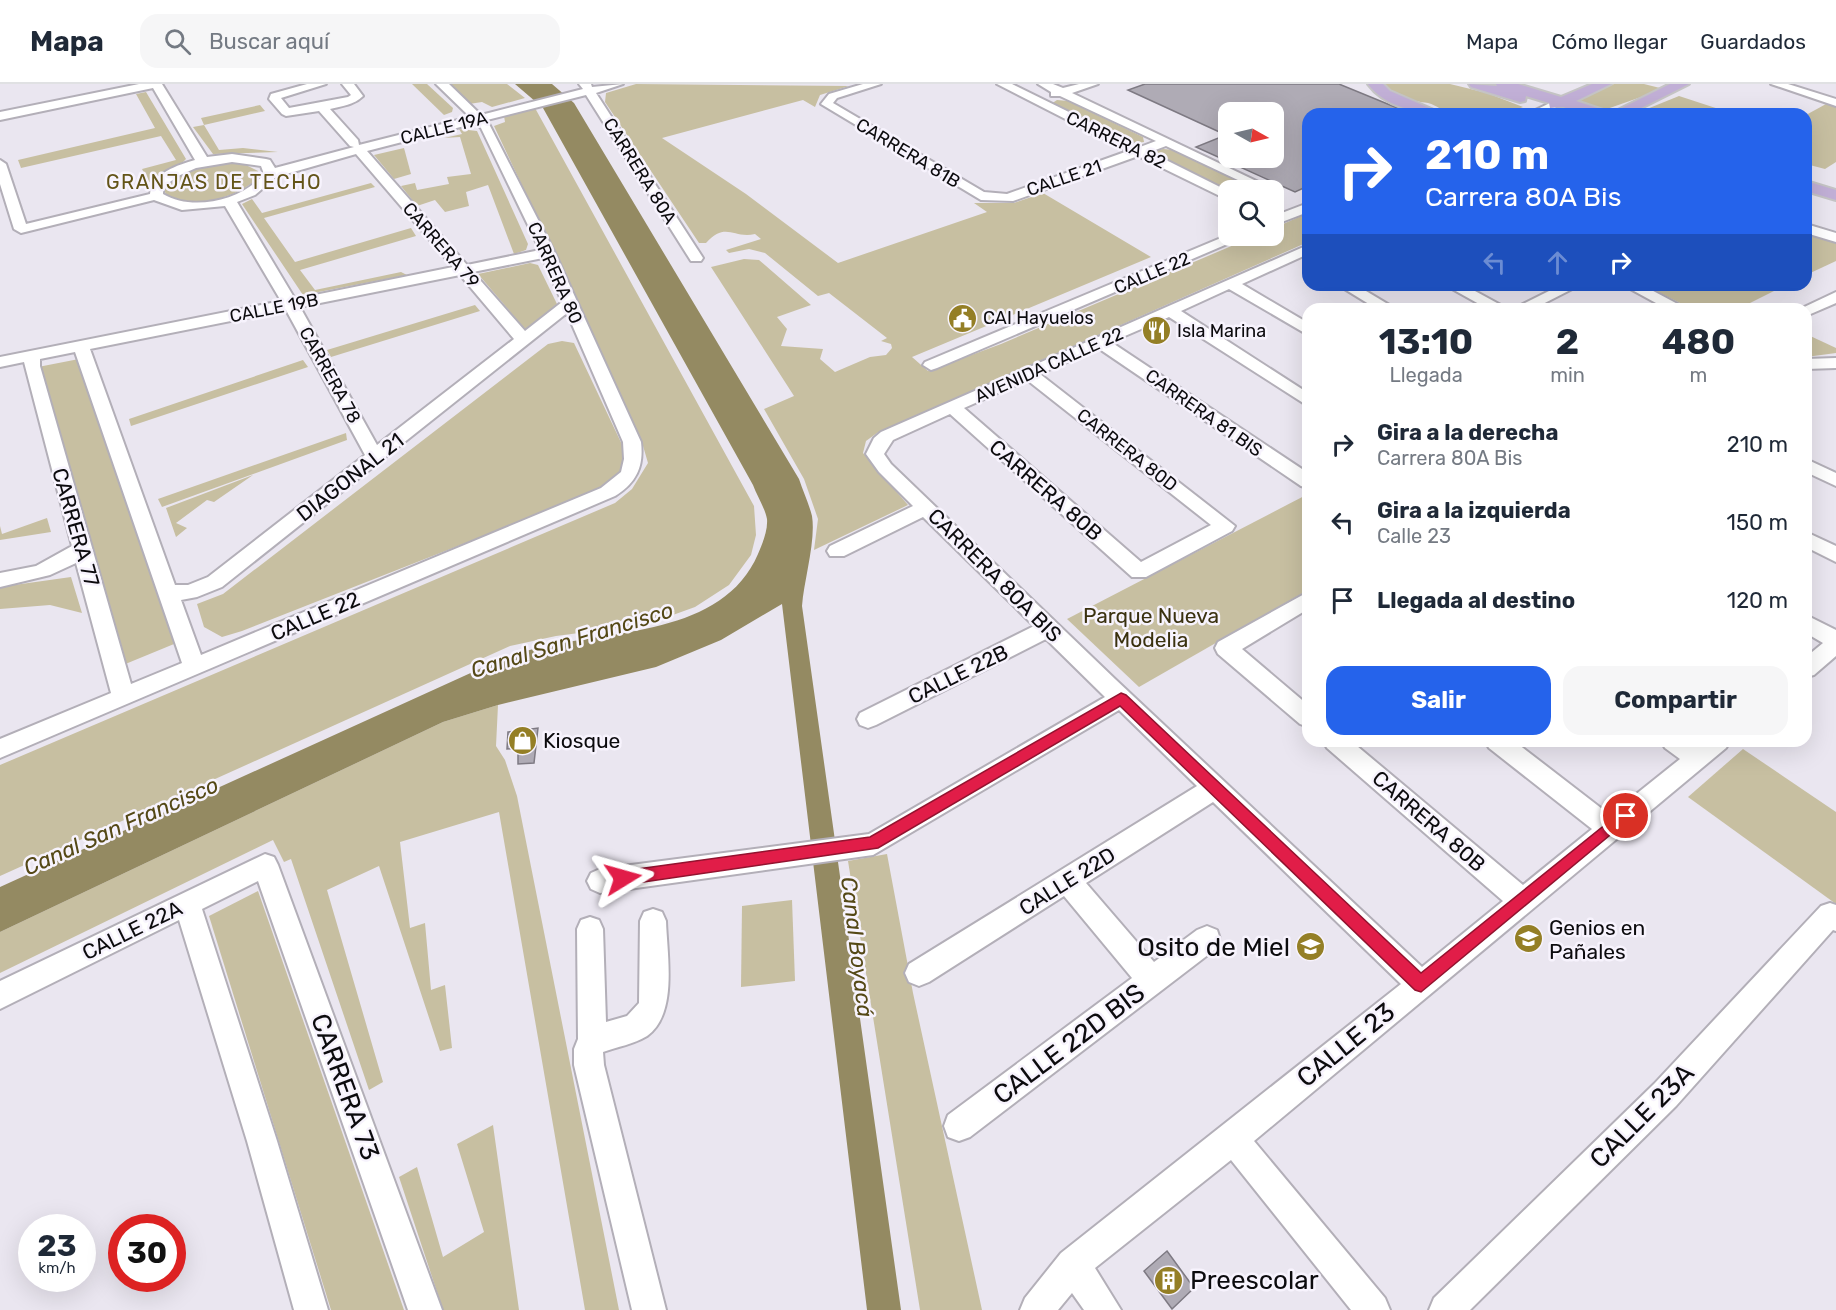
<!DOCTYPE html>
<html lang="es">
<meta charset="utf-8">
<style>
body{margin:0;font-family:Rubik,sans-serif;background:#f6f6f7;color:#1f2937;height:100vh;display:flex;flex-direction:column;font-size:22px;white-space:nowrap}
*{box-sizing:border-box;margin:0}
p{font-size:20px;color:#747a83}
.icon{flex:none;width:33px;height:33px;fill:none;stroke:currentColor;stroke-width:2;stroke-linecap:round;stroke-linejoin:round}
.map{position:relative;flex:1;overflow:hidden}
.sheet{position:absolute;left:1302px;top:219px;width:510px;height:444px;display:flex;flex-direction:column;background:#fff;border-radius:18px;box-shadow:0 6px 24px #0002}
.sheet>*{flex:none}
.hud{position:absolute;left:1302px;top:24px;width:510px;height:183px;border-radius:18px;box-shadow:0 6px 24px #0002;background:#2563eb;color:#fff;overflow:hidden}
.needle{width:39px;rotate:98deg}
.controls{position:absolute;left:1218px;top:18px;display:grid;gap:12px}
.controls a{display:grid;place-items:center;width:66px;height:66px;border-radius:12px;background:#fff;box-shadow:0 6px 24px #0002;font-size:30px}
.speed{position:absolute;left:18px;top:1130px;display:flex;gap:12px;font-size:30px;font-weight:700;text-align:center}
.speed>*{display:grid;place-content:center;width:78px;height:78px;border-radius:50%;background:#fff;box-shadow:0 6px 24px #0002;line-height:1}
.speed small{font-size:15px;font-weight:400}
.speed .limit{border:9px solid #d22;background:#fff;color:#111}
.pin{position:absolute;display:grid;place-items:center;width:51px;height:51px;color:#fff;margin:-26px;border:3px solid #fff;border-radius:50%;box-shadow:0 2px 6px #0007}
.me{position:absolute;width:66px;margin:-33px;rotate:82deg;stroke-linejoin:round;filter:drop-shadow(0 0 4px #0008)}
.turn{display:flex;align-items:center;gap:21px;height:126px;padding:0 24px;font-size:27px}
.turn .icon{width:78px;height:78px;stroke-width:2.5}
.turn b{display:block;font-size:42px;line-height:51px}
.lanes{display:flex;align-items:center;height:57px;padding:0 24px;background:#0003;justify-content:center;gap:30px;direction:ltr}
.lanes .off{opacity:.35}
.eta{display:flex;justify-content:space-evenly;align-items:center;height:102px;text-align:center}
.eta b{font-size:36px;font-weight:700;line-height:42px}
.button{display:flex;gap:12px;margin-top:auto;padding:12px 24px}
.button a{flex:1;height:69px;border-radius:18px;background:#2563eb;color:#fff;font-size:24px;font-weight:700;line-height:69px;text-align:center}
.button a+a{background:#f6f6f7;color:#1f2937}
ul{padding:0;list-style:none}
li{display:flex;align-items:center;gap:18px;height:78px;padding:0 24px}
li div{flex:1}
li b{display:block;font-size:22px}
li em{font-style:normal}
header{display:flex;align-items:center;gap:36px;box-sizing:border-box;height:84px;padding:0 30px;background:#fff;border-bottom:2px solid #e0e1e3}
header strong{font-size:28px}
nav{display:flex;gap:33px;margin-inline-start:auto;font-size:21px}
.search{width:420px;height:54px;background:#f6f6f7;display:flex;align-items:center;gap:15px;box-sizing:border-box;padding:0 21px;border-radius:18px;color:#747a83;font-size:22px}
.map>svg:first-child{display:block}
.green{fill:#c7bfa1}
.water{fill:#948a62}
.building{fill:#afabb5;stroke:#7e7a83;stroke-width:1.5;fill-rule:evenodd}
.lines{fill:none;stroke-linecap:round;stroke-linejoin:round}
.minor-casing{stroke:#b3afb8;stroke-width:4}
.major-casing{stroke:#c5c4c5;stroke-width:4}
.minor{fill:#fff;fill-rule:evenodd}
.major{fill:#c1afd6;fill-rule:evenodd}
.route{fill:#e11d48;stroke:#92132f;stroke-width:1.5}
.labels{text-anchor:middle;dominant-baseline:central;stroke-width:5;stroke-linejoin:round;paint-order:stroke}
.far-street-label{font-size:18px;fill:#0c0b0e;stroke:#f7f3fd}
.far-poi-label{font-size:18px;fill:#0c0b0e;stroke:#f7f3fd;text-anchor:start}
.far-quarter-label{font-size:20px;letter-spacing:1.5px;fill:#635418;stroke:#f7f3fd}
.street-label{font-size:21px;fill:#0c0b0e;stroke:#f7f3fd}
.park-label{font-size:21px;fill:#3a310f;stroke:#f7f3fd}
.poi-label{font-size:21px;fill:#0c0b0e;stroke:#f7f3fd;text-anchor:start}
.water-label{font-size:22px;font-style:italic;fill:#544816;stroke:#f7f3fd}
.near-poi-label{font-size:26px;fill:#0c0b0e;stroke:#f7f3fd;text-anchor:end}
.near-street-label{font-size:26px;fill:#0c0b0e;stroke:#f7f3fd}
</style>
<header>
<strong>Mapa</strong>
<div class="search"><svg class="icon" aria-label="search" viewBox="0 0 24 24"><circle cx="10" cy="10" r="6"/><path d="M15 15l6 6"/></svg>Buscar aquí</div>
<nav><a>Mapa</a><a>Cómo llegar</a><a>Guardados</a></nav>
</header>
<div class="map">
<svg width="1836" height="1226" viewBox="0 0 1836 1226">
<rect width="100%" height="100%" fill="#eae6f0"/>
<g class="green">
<path d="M412,0h15l26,24 -1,4 -8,3z"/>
<path d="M446,0h61l18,14 -33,9 -10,-5 -13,2z"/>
<path d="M636,0l213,2 -29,9 -5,12 -12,-7 -141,38 84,56 92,69 149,-51 -13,-9h40l29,-10 108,64 -239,100 16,14 73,-27 254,-108h19v-8l34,-15v29l-431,191 -11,8 -3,12 45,52 -94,45 4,-31 -14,-40 -40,-70 30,-13 -83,-129 33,-8 15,1 52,45 -34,12 10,12 -6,17 42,3 -3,10 15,13 35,-15 16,-2 6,-7 -1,-4 -10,-3 6,-3 -58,-45 -11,3 -53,-43 -16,-4 -20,4 -3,-3 35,-11 -6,-5c-22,5 -29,-13 -49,9h-7l-94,-141 1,-9z"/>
<path d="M1381,0h69l37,9 36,14c-20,9 -47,10 -69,7 -10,-1 -17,-9 -26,-11 -16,-2 -36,-6 -47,-19z"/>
<path d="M1614,0h30l20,5 -60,21 -29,-9z"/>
<path d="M146,8l40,67 -3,3 -34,20 -7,-13 34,-9 -15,-24 -140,32 -3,-8 137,-32 -19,-34z"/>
<path d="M1679,12l55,18h-88l-4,-3z"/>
<path d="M1057,16l11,1 75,36 1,5 -14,2 -79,-40z"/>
<path d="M1826,20l10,3v55l-11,7 -19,-5v-49z"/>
<path d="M260,21l5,6 -61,14 15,25 24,-2 35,4 -65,2 -20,-27 11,-2 -3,-7z"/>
<path d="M535,24l219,398 2,29 -5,20 -22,30 -34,22 -47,17 -92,12 -46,10 -510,230v-111l615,-262 17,-14 16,-26 -7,-24 -147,-313 11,-4 -1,-6z"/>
<path d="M459,45l18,2 51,113 -2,6 -12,4 -26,-69 -22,7 3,14 -24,6 -10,-12 -18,6 -16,-20 14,-3 2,7 32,-6 -2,-7 24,-3 -11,-37 -16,1 18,-4z"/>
<path d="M404,64l7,26 -17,5 -20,-24z"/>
<path d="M1163,65l12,1 83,40 -30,1 -70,-35 -3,-5z"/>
<path d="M229,78l13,1 16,8 1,5c-14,20 -79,40 -95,15 7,-24 44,-25 65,-29z"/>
<path d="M371,99l4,4 -111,31 31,44 116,-34 5,8 -116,34 15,20 86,-18 6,3 -104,20 -61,-91 10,-5 10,14z"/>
<path d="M1806,150l30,9v18l-30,14z"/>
<path d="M530,179l8,2 19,39 -29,24h-4l-46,-54z"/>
<path d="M1644,201h142l-40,20 7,4h-61z"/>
<path d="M475,221l5,6 -149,46 -4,-7z"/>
<path d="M1806,250l30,14v5l-30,4z"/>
<path d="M562,257l12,2 52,110c-2,22 -14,28 -31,39l-353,139 -20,6 -18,-10 -7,-23 26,-10 325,-250z"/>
<path d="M79,275l95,285 -51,21 -85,-298z"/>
<path d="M303,276l5,7 -177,59 -2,-7z"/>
<path d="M346,349l1,7 -185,67 -4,-8z"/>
<path d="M253,391l-39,27 -7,-2 -31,23 11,5 -11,9 -10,-29z"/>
<path d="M1308,410v96l-169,97 -72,-68z"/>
<path d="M47,434l4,14 -51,8v-14l2,8z"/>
<path d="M71,493l11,36 -32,-8 -50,4v-22z"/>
<path d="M498,621l-2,41 9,14 12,36 102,514h-34l-86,-498 -99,30 10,86 15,-5 6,67 14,-5 7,63 -12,3 -61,-185 -52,24 56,192 -14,8 -78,-231 -7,3 -11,-22 -273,133v-41l443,-210z"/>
<path d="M1743,665l93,63v92l-148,-107z"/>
<path d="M887,770l26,139 69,317h-62l-72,-449z"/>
<path d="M258,807l146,419h-73l-122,-394z"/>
<path d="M792,816l3,81 -54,6 1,-81z"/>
<path d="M493,1041l26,185h-76l-44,-133 18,-10 26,90 41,-25 -27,-88z"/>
</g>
<path class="water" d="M515,0h37l22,19 225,376c4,12 10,25 13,37 4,25 -8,64 -10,90l99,704h-34l-85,-706 -61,36 -65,27 -158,38 -55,17 -443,210v-45l486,-221c17,-6 34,-14 51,-18 73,-18 186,-12 221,-94 4,-10 10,-23 9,-35 -2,-11 -10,-23 -14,-34l-210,-377z"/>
<g class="building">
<path d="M1145,0h194l73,30h-104v72l-13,6 -99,-45 30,-12 -98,-45zM1228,28h46v46h-46z"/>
<path d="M538,644l-4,35 -16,1v-16l-11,1 1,-17z"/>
<path d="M1167,1167l27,37 -22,21 -28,-38z"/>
</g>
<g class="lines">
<defs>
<g id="minor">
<path d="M139,0h23l45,73 25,-3 34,5 4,1 5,8 79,-21 -4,-1 -31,-35 -33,5 -4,-2 -13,-15 2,-5 36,-10h19l-45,14 8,10 59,-11 3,-2 -9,-11h12l9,12c-9,9 -21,10 -33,13l28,31 1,5 111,-28 -34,-33h13l32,31 102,-26 -4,-5h12l1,3 31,-3 -27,9 107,165 -2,3h-10l-105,-166 -99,25 68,133 86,189c3,25 -5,41 -26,54l-615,262v-19l111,-46 -35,-130 -26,12 -50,12v-14l36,-7 36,-20 -48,-184 -24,5v-10l281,-56 -56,-95 -43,4 -28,-10 -133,33 -7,-4 -14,-45v-24l6,4 20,60 124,-30c2,-21 28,-29 45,-34l-42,-72 -153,32v-8zM476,39l5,5 59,122 -73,15 -100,-114zM356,70l97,113 -158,32 -58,-97 18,-7 21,-18zM232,78l29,4 3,8c-22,26 -71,38 -101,20v-7l15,-11 18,-8zM543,174l19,44 -37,29 -52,-59zM460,191l54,64 -137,106 -77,-138zM286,226l79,145 -157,122 -20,8h-13l-85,-236zM567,229l56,129 1,17 -3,13 -20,16 -400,167 -20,-55 16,-3 25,-10zM75,268l107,311 -51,21 -91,-318v-7z"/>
<path d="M863,0h18l-44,14 -4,5 151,89 23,2 121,-43 -131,-67h15l128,63 16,-6 -96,-45h-9v-4l-13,-8h15l10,4 16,-4h19l-26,9 203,97h-16l-93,-44 -16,6 78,39v9l-90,-44 -125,45 -32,-1 -160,-96 8,-10z"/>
<path d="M1771,0h17l48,15v7z"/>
<path d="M1550,19l6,4c-8,8 -18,7 -29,7z"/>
<path d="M1308,119v9l-34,13v-9z"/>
<path d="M1806,140l30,9v9l-30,-9z"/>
<path d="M1228,151l18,1 -309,132 -6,2 -8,-5 2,-3z"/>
<path d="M1308,161v9l-66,30 66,39v12l-79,-46 -48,22 127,82v13l-139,-89 -58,25 197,131v15l-7,-2 -203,-138 -58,26 195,152 -3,5 -86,46h-14l-182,-163 -57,26 -9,14 7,10 224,215 307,288 81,-66 -176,-153 -4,-7h28l172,144 69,-56 -103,-81 -4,-7h29l96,74 70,-56 -15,-11 -4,-7h30l6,4 5,-4h28l-4,7 -472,393 131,157 5,12h-39l-120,-150 -136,108 26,42h-37l-12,-17 -14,17h-38l5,-12 36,-45 340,-269 -188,-182 -127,81 68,79 43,-32 10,-4 10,4 3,9 -3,9 -247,189 -11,4 -11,-4 -4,-11 4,-11 184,-137 -68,-82 -135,86 -10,4 -10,-4 -4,-9 4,-9 288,-178 -78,-76 -246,145 -273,38 -9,-4 -4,-8 4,-8 9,-4 269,-35 236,-137 -59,-58 -170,86 -8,3 -8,-3 -3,-6 3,-6 174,-87 -111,-109 -79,39h-14l-3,-5 3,-5 83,-40 -34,-34 -13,-18 8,-16 7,-6zM1027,296l184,145 -70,37 -177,-154z"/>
<path d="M1338,201h18l40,24h-19z"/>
<path d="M1445,201h19l44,24h-20z"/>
<path d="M1561,201h19l-47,24h-20z"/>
<path d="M1623,201h19l45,24h-20z"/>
<path d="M1836,208v11l-30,13v-7h-6z"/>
<path d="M1836,274v10l-30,1v-10z"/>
<path d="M1806,375l30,14v13l-30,-14z"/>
<path d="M1806,448l30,14v16l-30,-15z"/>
<path d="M1308,508v17l-66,40 66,56v22l-8,-3 -82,-70 -3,-6 3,-6z"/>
<path d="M1806,531l30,15v26l-22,19 -8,2v-20l17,-14 -17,-10z"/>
<path d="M265,770l9,3 4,8 164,445h-34l-150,-429 -56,28 75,232 51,169h-34l-47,-169 -68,-221 -179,89v-28z"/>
<path d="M1830,819l6,2v26l-3,-1 -157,176 -206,204h-41l5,-12 220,-214 167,-178z"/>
<path d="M653,825l9,3 4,9c1,34 12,93 -19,115 -13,8 -30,11 -44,16l1,13 62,245h-34l-58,-245v-16l4,-10 -1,-110 4,-9 9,-3 9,3 4,9 3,93 21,-6 12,-13 1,-82 4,-9z"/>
</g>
<g id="major">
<path d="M1368,0h15l7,7 53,23c-26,0 -59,-8 -75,-30z"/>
<path d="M1469,0l28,2 -1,-2h22l43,13 31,-13h19l-35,17 30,10 2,3h-23l-22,-7 -13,1 -1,-5 -23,-7 -1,5 -5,1 -49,-15z"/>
<path d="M1670,0h19l-60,30h-19z"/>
<path d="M1806,97l30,9v10l-30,-9z"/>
</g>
</defs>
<use href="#minor" class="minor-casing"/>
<use href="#major" class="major-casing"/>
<use href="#minor" class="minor"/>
<use href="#major" class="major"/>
</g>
<path class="route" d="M1121,609l5,2 295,278 200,-161 5,-2 7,6 -212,176 -6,-2 -295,-284 -242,142 -255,37 -5,-2 -3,-5 3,-5 5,-2 247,-34z"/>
<defs>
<symbol id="civic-disc" viewBox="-11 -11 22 22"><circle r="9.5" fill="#947f26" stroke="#f7f3fd"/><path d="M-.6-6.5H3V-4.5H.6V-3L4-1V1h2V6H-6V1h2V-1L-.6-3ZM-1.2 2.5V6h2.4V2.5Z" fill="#fff"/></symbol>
<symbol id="restaurant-disc" viewBox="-11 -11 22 22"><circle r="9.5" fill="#947f26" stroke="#f7f3fd"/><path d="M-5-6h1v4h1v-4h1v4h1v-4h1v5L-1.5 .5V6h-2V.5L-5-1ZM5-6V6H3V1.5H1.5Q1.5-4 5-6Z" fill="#fff"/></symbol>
<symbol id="shop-disc" viewBox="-11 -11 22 22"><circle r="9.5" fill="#947f26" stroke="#f7f3fd"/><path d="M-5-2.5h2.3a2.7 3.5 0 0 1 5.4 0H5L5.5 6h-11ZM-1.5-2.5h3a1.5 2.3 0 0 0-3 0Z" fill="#fff"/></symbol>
<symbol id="school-disc" viewBox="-11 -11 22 22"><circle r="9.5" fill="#947f26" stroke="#f7f3fd"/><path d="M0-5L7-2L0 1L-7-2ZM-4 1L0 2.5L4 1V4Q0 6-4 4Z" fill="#fff"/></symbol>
<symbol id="building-disc" viewBox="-11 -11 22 22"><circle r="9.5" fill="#947f26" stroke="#f7f3fd"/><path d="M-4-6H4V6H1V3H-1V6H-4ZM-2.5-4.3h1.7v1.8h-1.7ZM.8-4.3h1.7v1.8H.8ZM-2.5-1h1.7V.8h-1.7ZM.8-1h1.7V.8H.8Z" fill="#fff"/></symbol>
</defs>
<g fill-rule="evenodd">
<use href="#civic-disc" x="946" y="218" width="33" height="33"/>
<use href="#restaurant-disc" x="1140" y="230" width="33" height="33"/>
<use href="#shop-disc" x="506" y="640" width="33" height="33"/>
<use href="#school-disc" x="1512" y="838" width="33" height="33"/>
<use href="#school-disc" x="1294" y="846" width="33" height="33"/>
<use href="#building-disc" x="1152" y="1180" width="33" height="33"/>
</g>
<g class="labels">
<g class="far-street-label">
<text transform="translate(444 44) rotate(-14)">CALLE 19A</text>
<text transform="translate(1116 56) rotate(26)">CARRERA 82</text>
<text transform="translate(908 69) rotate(31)">CARRERA 81B</text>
<text transform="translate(640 87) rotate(58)">CARRERA 80A</text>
<text transform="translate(1064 94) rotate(-19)">CALLE 21</text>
<text transform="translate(441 161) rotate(49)">CARRERA 79</text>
<text transform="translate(555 189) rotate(66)">CARRERA 80</text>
<text transform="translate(1152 189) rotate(-23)">CALLE 22</text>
<text transform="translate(274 224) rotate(-11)">CALLE 19B</text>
<text transform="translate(1049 281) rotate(-24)">AVENIDA CALLE 22</text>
<text transform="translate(330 291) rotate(61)">CARRERA 78</text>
<text transform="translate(1204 329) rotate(35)">CARRERA 81 BIS</text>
<text transform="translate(1127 366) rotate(38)">CARRERA 80D</text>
</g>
<g class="far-poi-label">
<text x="983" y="234">CAI Hayuelos</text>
<text x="1177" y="247">Isla Marina</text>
</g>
<g class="far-quarter-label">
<text x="214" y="98">GRANJAS DE TECHO</text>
</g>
<g class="street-label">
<text transform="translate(350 393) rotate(-38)">DIAGONAL 21</text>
<text transform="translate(1046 406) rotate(41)">CARRERA 80B</text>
<text transform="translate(76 443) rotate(74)">CARRERA 77</text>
<text transform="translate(995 491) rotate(45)">CARRERA 80A BIS</text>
<text transform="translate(315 532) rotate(-23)">CALLE 22</text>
<text transform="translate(958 590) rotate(-26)">CALLE 22B</text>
<text transform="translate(1429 737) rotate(41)">CARRERA 80B</text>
<text transform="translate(1067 797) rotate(-32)">CALLE 22D</text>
<text transform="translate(132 846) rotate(-26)">CALLE 22A</text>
</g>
<g class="park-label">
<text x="1151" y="531">Parque Nueva<tspan x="1151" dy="24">Modelia</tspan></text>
</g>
<g class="poi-label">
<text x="543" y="656">Kiosque</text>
<text x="1549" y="843">Genios en<tspan x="1549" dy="24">Pañales</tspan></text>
</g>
<g class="water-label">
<text transform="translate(572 556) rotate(-17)">Canal San Francisco</text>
<text transform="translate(121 742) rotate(-24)">Canal San Francisco</text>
<text transform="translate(857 863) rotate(83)">Canal Boyacá</text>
</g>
<g class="near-poi-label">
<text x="1290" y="863">Osito de Miel</text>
<text x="1190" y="1196" text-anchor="start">Preescolar</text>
</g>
<g class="near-street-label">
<text transform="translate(1069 960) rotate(-37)">CALLE 22D BIS</text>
<text transform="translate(1346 961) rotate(-39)">CALLE 23</text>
<text transform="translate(345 1003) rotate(70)">CARRERA 73</text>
<text transform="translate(1642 1032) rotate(-45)">CALLE 23A</text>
</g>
</g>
</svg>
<div class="controls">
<a><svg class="needle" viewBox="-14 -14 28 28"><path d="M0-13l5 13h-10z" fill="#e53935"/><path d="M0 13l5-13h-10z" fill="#747a83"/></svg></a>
<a><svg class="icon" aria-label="search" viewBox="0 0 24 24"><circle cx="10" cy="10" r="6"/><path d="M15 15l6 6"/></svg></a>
</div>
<div class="speed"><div>23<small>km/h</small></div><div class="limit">30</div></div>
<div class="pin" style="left:1626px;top:732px;background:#d93025"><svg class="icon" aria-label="arrive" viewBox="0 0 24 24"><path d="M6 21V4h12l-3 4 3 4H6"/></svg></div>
<svg class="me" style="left:623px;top:794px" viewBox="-20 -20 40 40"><path d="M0-17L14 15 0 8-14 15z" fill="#e11d48" stroke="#fff" stroke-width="4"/></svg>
<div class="hud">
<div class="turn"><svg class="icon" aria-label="right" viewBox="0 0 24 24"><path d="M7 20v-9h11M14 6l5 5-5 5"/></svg><div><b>210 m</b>Carrera 80A Bis</div></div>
<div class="lanes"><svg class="icon off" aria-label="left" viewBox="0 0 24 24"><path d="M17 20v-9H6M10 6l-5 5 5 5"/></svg><svg class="icon off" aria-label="ahead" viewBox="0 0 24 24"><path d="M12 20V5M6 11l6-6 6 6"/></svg><svg class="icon" aria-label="right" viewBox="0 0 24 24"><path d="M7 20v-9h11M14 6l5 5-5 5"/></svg></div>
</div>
<section class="sheet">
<div class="eta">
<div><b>13:10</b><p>Llegada</p></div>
<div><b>2</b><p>min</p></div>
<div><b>480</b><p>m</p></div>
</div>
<ul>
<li><svg class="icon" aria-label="right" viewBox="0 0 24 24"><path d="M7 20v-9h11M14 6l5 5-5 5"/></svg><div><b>Gira a la derecha</b><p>Carrera 80A Bis</p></div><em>210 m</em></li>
<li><svg class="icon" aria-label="left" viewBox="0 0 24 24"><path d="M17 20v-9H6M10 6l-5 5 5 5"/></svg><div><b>Gira a la izquierda</b><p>Calle 23</p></div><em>150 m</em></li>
<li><svg class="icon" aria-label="arrive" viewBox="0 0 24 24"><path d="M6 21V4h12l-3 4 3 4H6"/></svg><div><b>Llegada al destino</b></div><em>120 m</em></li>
</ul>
<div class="button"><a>Salir</a><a>Compartir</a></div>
</section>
</div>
